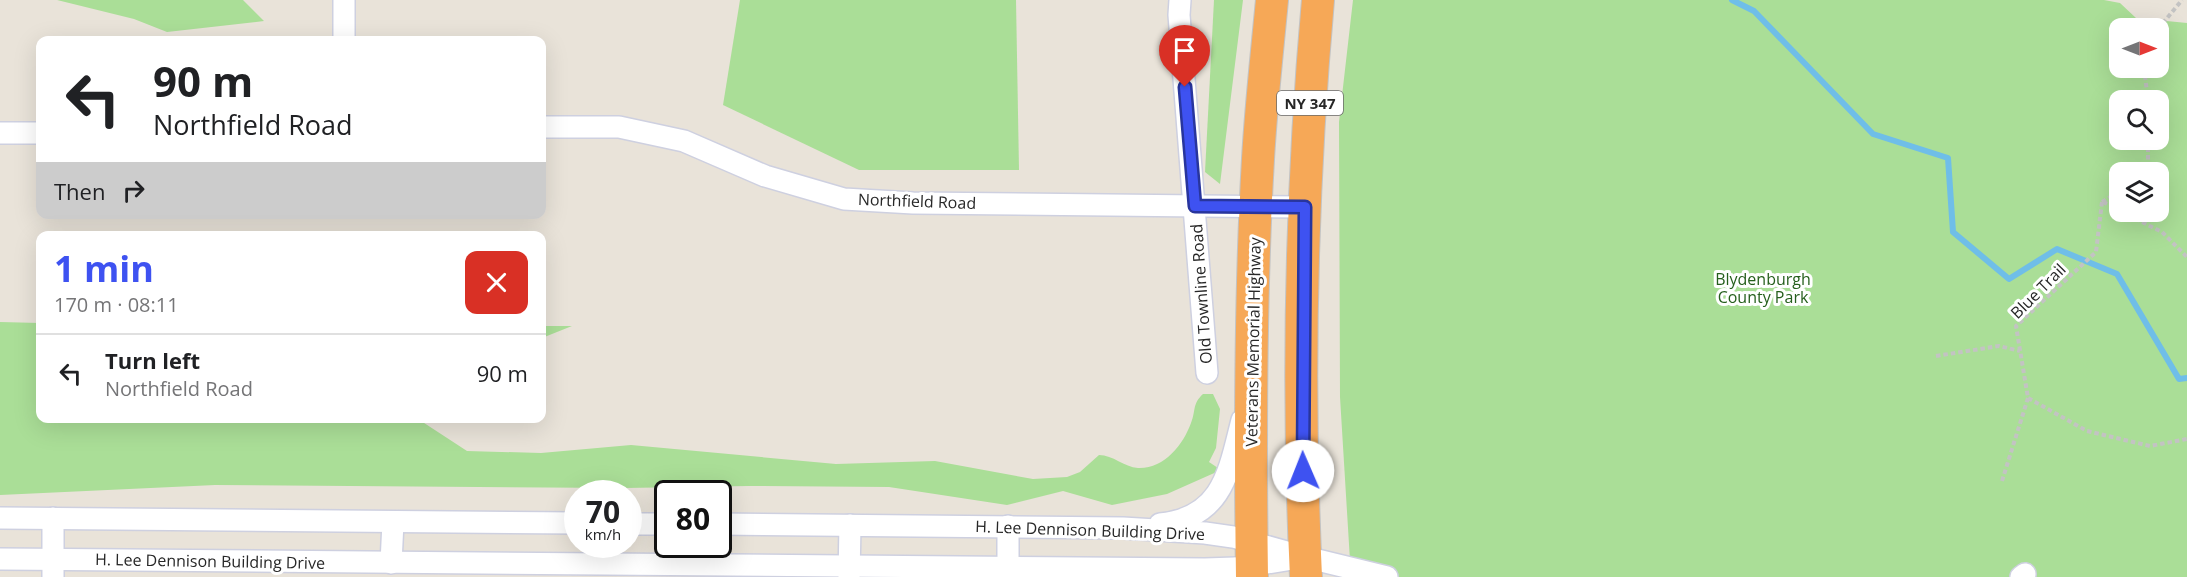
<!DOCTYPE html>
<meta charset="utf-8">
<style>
body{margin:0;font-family:"Open Sans",sans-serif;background:#f6f6f6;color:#202124;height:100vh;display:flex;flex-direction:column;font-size:22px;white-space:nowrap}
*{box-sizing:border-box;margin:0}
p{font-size:20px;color:#757577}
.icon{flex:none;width:33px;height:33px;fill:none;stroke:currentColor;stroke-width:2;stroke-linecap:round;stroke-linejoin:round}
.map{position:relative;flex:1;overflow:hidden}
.details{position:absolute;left:36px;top:231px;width:510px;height:192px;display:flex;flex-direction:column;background:#fff;border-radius:12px;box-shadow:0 6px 24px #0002}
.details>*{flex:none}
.guide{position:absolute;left:36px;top:36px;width:510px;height:183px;border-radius:12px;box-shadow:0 6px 24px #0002;background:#fff;color:#202124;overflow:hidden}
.needle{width:39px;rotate:90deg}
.buttons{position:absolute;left:2109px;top:18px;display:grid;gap:12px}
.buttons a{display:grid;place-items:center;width:60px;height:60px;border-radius:12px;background:#fff;box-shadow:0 6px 24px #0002;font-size:30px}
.speed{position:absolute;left:564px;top:480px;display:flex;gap:12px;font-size:30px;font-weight:700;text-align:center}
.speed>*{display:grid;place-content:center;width:78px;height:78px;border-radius:50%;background:#fff;box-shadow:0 6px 24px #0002;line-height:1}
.speed small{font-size:15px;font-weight:400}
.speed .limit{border:3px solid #111;border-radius:9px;background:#fff;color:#111}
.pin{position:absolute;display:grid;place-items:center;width:51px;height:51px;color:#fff;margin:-62px -26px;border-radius:50% 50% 50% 0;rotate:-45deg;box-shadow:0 0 6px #0007}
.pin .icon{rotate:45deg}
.me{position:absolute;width:66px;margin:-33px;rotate:359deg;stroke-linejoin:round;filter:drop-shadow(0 0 4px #0008)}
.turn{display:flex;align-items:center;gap:21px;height:126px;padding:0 18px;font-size:27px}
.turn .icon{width:78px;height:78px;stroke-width:2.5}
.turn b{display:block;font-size:42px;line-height:51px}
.then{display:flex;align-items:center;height:57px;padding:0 18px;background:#0003;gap:12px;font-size:22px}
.round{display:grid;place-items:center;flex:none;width:63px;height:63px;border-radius:12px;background:#f6f6f6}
.head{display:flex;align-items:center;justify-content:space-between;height:102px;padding:0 18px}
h1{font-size:36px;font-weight:700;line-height:45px;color:#3e52f1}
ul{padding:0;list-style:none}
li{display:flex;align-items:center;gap:18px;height:78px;padding:0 18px;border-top:2px solid #e0e0e0}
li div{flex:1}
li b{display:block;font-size:22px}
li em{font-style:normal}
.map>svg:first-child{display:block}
.green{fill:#aade97;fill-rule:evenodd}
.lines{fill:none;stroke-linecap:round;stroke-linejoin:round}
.stream{stroke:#6fbee8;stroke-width:6}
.minor-casing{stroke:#ced0e0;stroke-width:24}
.highway-casing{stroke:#c3c3c3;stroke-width:34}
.path{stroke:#c3c3c3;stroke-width:4;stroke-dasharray:4.5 3;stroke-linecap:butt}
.minor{stroke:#fff;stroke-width:21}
.highway{stroke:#f6a857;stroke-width:32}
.route-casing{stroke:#28359d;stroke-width:15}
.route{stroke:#3e52f1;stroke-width:10}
.labels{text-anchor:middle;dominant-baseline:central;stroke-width:6;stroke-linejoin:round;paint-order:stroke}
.shield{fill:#fff;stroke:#686868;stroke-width:1.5}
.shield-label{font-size:15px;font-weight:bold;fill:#272727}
.street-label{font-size:16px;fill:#272727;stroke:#fff}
.park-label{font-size:16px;fill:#255f1c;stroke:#fff}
</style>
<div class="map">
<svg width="2187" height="577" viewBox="0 0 2187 577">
<rect width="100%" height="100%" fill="#e9e3d9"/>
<g class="green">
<path d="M57,0h186l21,21 -97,11 -33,-13z"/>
<path d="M740,0h276l3,170h-160l-136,-65z"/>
<path d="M1214,0h29l-23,184 -15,-12z"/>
<path d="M1353,0h751l16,3 16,15 51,5v554h-836l-11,-180 -1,-275zM2120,28h38v40h-38zM2120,100h38v40h-38zM2120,172h38v40h-38z"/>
<path d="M0,322l40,1v95l378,1 49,32 74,2 90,-8 205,19 99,-3 98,18 34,-2 13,-5 19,-17c14,0 25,12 39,13 26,1 45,-23 53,-45 5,-12 1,-19 12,-29h10l7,15 -4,39 -7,14 12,8 -54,24 -55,11 -49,-14 -56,14 -118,-18 -140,-1 -125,2 -409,-3 -215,10z"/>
<path d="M542,326h30l-30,12z"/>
</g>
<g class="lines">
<path class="stream" d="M1732,0l22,11 119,123 75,24 5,74 56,47 48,-30 60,25 62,105 8,-1"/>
<defs>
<g id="minor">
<path d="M344,0v40"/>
<path d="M1180,0l-1,15 28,358"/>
<path d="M542,127h77l65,14 81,35 79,23 69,4 392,4"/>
<path d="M0,133h40"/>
<path d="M0,518l578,5"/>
<path d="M628,524h40"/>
<path d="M718,524l405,4 82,5 28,4 72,20 82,20"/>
<path d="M1160,524c63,-6 69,-53 82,-104"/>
<path d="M0,559l1205,10 30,-1 70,-11"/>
<path d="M391,563l2,-41"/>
<path d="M53,577v-59"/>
<path d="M849,577l1,-52"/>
<path d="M1008,577v-51"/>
<path d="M2021,577l4,-3"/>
</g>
<g id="highway">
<path d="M1252,577c-2,-140 -2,-279 6,-418 3,-53 9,-106 14,-159"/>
<path d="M1306,577c-9,-192 -5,-386 12,-577"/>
</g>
</defs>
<use href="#minor" class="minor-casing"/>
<use href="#highway" class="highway-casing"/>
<g class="path">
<path d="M2158,29l24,-29"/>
<path d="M2144,68l4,32"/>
<path d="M2148,140v32"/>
<path d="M2102,202l-6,50 -80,74 12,72 59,33 63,15 37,-7"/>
<path d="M2102,202l18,-11"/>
<path d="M2103,202l17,8"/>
<path d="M2122,212l40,20 25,25"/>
<path d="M1936,356l63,-10 21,5"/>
<path d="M2002,481l26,-83"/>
</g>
<use href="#minor" class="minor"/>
<use href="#highway" class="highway"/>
</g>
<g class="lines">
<defs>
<path id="route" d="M1185,87l10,119 110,1 -2,264"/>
</defs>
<use href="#route" class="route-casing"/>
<use href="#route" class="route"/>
</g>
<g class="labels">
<rect class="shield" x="1277" y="91" width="66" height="24" rx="4.5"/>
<g class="shield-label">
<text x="1310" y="103">NY 347</text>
</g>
<g class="street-label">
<text transform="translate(917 201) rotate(2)">Northfield Road</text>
<text transform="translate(2038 291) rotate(-45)">Blue Trail</text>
<text transform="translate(1201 294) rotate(-94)">Old Townline Road</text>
<text transform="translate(1253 342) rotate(-89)">Veterans Memorial Highway</text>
<text transform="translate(1090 530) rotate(2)">H. Lee Dennison Building Drive</text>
<text transform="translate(210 561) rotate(1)">H. Lee Dennison Building Drive</text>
</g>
<g class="park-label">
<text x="1763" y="279">Blydenburgh<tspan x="1763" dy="18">County Park</tspan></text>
</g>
</g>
</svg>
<div class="buttons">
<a><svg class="needle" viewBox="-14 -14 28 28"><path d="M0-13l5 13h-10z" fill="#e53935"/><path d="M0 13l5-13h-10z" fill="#757577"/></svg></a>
<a><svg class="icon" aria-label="search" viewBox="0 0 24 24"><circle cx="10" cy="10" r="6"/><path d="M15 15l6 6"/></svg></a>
<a><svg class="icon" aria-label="layers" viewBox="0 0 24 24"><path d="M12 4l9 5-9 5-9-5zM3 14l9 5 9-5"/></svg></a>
</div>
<div class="speed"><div>70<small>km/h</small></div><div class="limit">80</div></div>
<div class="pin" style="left:1185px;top:87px;background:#d93025"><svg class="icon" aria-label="arrive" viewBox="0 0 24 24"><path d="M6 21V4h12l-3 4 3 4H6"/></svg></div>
<svg class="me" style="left:1303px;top:471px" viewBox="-20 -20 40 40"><circle r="19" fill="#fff"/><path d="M0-13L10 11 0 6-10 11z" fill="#3e52f1"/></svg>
<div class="guide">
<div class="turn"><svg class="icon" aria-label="left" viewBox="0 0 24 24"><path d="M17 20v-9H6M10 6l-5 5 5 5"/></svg><div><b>90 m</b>Northfield Road</div></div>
<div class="then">Then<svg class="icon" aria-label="right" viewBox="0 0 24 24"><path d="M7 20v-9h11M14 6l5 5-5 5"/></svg></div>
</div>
<section class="details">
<div class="head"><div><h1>1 min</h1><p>170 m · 08:11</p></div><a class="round" style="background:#d93025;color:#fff"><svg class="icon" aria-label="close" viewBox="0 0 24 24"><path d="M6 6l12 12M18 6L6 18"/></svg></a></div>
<ul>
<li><svg class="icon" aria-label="left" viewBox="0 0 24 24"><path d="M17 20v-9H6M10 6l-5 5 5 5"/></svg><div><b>Turn left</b><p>Northfield Road</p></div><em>90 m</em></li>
</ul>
</section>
</div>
